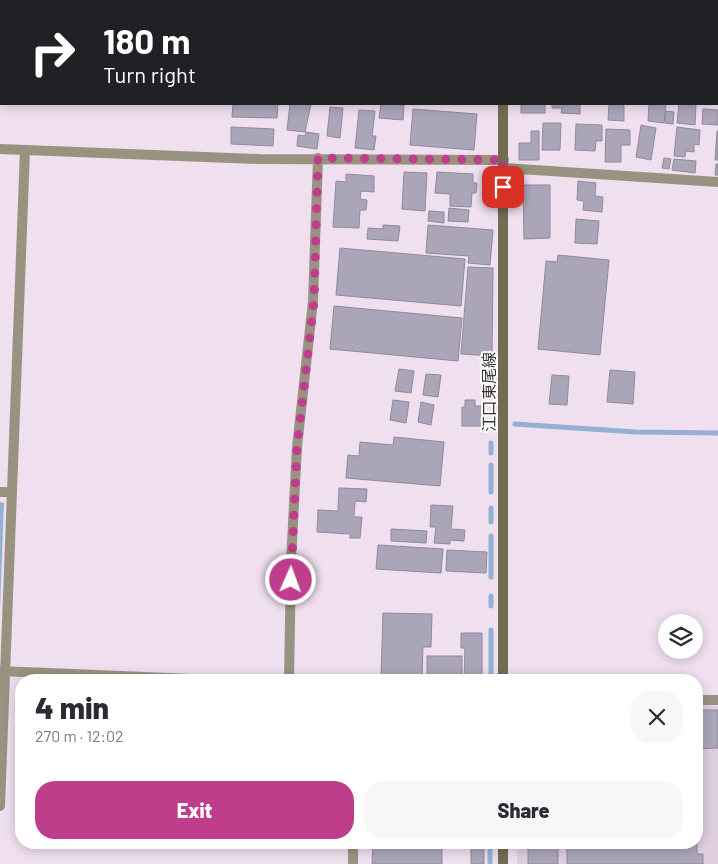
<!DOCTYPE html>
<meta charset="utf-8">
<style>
body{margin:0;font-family:Barlow,"Noto Sans JP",sans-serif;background:#f7f7f7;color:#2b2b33;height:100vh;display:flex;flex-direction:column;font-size:19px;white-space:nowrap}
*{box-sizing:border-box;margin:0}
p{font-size:16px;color:#7c7c81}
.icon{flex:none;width:28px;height:28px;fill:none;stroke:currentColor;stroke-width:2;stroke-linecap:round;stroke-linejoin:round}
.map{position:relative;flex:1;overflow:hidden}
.side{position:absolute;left:15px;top:674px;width:688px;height:175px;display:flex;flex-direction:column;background:#fff;border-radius:20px;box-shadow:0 2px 12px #0003}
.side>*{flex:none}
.top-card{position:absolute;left:0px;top:0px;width:719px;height:105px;box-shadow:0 2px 12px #0003;background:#202124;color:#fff;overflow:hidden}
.fabs{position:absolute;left:658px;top:614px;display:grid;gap:10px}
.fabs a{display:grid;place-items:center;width:45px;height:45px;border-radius:50%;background:#fff;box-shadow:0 2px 12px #0003;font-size:25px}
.pin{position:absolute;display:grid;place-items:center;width:42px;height:42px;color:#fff;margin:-21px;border-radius:10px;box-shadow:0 2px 8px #0006}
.me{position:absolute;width:55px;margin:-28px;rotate:2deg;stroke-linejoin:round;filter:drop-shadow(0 0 4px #0008)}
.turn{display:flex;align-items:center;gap:18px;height:105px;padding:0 20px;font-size:22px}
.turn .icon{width:65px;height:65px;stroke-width:2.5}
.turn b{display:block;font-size:35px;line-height:42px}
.round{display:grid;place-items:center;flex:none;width:52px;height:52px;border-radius:20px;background:#f7f7f7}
.overview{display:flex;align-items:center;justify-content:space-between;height:85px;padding:0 20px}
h1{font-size:30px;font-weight:800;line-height:38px}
.primary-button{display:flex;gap:10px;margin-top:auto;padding:10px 20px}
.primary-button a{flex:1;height:58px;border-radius:20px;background:#be3e8b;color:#fff;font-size:20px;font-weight:800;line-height:58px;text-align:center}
.primary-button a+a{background:#f7f7f7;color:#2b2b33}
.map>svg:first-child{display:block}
.industrial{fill:#decee0}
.water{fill:#93b1d2}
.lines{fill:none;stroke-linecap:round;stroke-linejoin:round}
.stream{stroke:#93b1d2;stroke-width:5}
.building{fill:#aba5b9;stroke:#8f899c}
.minor{stroke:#989381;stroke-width:10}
.secondary{stroke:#746c52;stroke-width:10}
.route{stroke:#be3e8b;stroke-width:9;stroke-dasharray:0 16.2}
.labels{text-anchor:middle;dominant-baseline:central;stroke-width:4;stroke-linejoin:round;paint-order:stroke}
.street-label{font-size:16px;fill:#393239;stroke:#fff}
</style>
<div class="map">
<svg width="718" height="864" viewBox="0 0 718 864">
<rect width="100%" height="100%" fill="#efdfef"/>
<path class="industrial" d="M696,706h22v158h-201v-21l179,-1z"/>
<path class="water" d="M0,502l4,1 -4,106z"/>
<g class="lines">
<g class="stream">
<path d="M515,424l121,8 82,1"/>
<path d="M491,443v10"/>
<path d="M491,492v-27"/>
<path d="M491,508v14"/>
<path d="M491,536v41"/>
<path d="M491,596v10"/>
<path d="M491,676v-46"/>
<path d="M490,864v-22"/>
</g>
</g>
<g class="building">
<path d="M0,0h32v1h-31l-1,8z"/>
<path d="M372,0h68l-68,1z"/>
<rect x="521" y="0" width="47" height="1"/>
<path d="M672,0h18l5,1h-23z"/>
<path d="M233,104h45l-1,14 -45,-1z"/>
<path d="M290,104h21l-6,28 -18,-2z"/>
<path d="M381,104l23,1 -1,15 -24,-2z"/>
<rect x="521" y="104" width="24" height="9"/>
<path d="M552,104h28v10l-19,-1 1,-5h-10z"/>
<path d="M609,104h15v17l-16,-1z"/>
<path d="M649,104h17l-2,19 -16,-2z"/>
<path d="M679,104h17l-1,21 -18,-2z"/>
<path d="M330,107l13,1 -3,30 -13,-2z"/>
<path d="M413,109l64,5 -3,36 -64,-5z"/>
<path d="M703,109l15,1v15l-16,-1z"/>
<path d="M359,110l16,1 -3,25h4l-2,14 -19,-2z"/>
<path d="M666,111l8,1 -1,12 -8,-1z"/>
<path d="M543,123h18l-1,27h-18z"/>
<path d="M576,124l26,1v16h-6l-1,10 -20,-1z"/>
<path d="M641,125l15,3 -5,32 -15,-3z"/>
<path d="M231,127l43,2 -1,17 -42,-2z"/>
<path d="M677,127l23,3 -1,15 -5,-1v8l-8,-1 -1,6 -11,-1z"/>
<path d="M606,129l24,1v15h-9v17h-16z"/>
<path d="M531,131h8v29h-20v-17h12z"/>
<path d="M717,131h1v29h-3z"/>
<path d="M306,132l13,2 -2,15 -20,-3 1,-11 7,1z"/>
<path d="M664,158l7,1 -2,10 -7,-1z"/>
<path d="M674,159l22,2 -1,12 -23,-3z"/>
<path d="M716,164h2v11h-3z"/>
<path d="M404,172l23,1 -2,38 -23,-2z"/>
<path d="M437,172l36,2v9h4l-1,10h-4l-1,14 -21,-1v-12l-15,-1z"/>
<path d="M346,174l28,2v16l-13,-1 -1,8 7,1 -1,10h-6l-1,18 -26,-1 3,-46 10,1z"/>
<path d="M578,181l18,2 -1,13 8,1 -1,15 -19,-2 1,-9 -7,-1z"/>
<path d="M523,185h27v53l-26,1z"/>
<path d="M449,208l20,2 -1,12 -20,-1z"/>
<path d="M429,211l15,1v11l-16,-2z"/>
<path d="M576,219l23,2 -2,23 -22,-1z"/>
<path d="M383,225l17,1 -2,15 -31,-2 1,-11 15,1z"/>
<path d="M428,225l65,5 -3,35 -22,-2 1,-7 -43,-3z"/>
<path d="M340,248l125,11 -4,47 -125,-11z"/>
<path d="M558,255l51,5 -9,95 -62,-6 8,-88 11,1z"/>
<path d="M468,267l25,1 -1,88 -31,-2z"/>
<path d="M334,306l128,12 -4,43 -128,-12z"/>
<path d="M399,369l15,2 -3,22 -16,-2z"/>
<path d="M610,370l25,2 -2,32 -26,-2z"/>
<path d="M426,374l15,1 -3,22 -15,-2z"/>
<path d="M552,375l17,1 -2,29 -18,-1z"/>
<path d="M393,400l16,2 -3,21 -16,-3z"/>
<path d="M465,400h10v6h9v20h-22v-19h3z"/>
<path d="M421,402l13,3 -3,20 -13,-3z"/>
<path d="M394,437l50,5 -4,44 -94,-8 2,-23 11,1 1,-14 33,3z"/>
<path d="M339,488l28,1 -1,13 -11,-1 -1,16h8l-2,21h-10v-4l-33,-2 1,-22 20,1z"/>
<path d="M431,505l22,1 -2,23 14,1 -1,11 -14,-1v4l-16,-1 2,-16h-6z"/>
<path d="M391,529l36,2 -1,12 -35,-2z"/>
<path d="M378,545l65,4 -2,24 -65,-4z"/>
<path d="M447,550l40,2 -1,21 -40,-2z"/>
<path d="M383,613l49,1 -1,33h-8l-1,30 -41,-1z"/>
<path d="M461,633h21v47h-18l1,-32h-4z"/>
<rect x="427" y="656" width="35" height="24"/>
<path d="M696,710h22v38l-22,1z"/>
<path d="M697,781v73h6v10h-136v-22h129z"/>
<path d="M373,842h69v22h-70z"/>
<rect x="471" y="842" width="13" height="22"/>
<rect x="528" y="842" width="30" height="22"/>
</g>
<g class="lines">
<g class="minor">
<path d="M0,149l259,10 245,1"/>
<path d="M503,168l215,14"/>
<path d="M0,492h12"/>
<path d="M0,671l216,9"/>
<path d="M289,680l2,-119 6,-114 16,-146 5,-143"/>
<path d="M696,700h22"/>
<path d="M0,806l25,-656"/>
<path d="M353,864v-22"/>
</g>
<g class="secondary">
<path d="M504,1v-1"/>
<path d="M503,680v-576"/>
<path d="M503,842v22"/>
</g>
</g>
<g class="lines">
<path class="route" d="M291,580l6,-133 17,-146 4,-143 186,2 -1,27"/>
</g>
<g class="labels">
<g class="street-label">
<text transform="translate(488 392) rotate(-90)">江口東尾線</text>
</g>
</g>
</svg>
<div class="fabs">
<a><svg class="icon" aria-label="layers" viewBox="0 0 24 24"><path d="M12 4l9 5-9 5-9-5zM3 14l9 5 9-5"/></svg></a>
</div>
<div class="pin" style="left:503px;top:187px;background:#d93025"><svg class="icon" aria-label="arrive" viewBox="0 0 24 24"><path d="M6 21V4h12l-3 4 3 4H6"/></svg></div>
<svg class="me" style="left:291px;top:580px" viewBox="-20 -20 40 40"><circle r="17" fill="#be3e8b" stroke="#fff" stroke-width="3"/><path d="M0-11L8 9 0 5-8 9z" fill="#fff"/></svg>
<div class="top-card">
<div class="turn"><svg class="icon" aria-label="right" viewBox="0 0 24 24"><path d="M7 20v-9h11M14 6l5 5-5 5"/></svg><div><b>180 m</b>Turn right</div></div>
</div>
<section class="side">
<div class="overview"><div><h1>4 min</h1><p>270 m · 12:02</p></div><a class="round"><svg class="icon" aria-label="close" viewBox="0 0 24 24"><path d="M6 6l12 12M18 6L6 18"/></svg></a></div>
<div class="primary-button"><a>Exit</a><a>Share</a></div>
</section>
</div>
